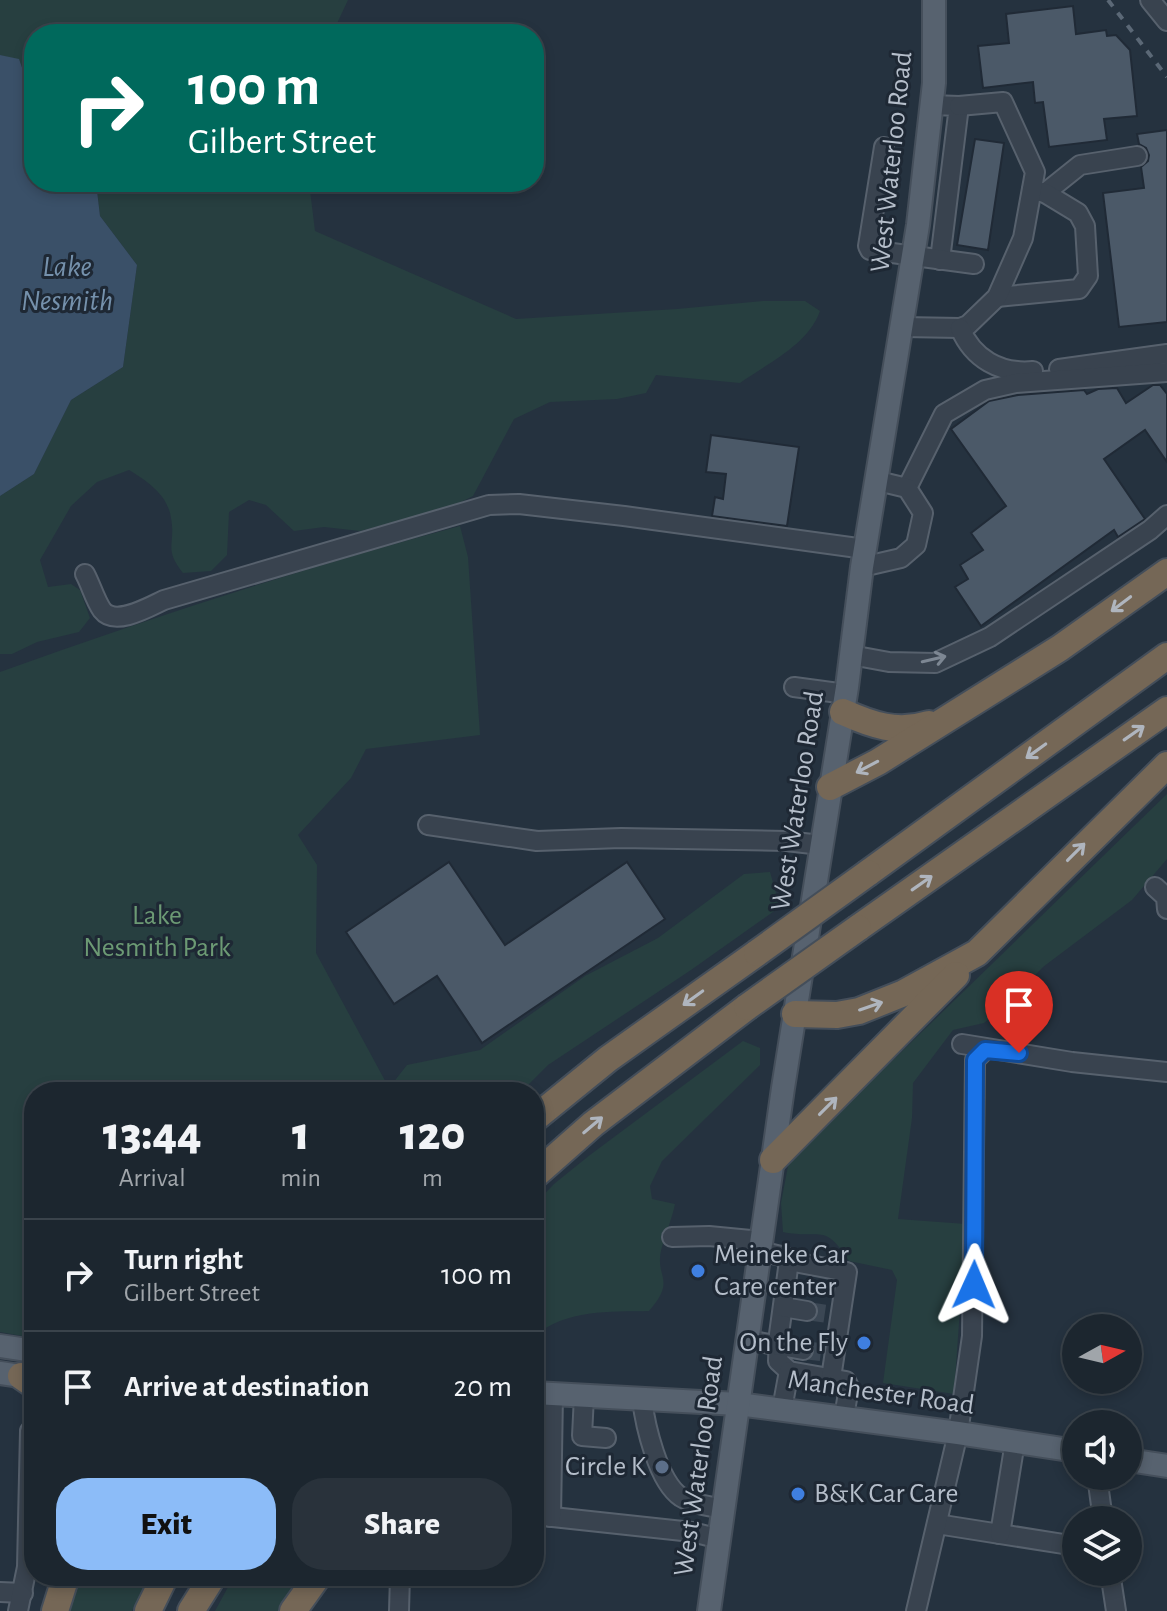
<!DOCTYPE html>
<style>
body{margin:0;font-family:"Alegreya Sans",sans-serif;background:#29323b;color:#f1f3f6;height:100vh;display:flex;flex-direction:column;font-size:30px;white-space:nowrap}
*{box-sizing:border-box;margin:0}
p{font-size:26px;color:#a0a5aa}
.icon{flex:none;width:44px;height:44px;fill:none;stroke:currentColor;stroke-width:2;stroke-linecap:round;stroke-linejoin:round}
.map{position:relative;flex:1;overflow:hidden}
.drawer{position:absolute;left:24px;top:1082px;width:520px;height:504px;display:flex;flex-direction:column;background:#1c262f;border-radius:32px;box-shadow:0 4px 12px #0003,0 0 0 2px #3a434b}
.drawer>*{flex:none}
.guide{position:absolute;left:24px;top:24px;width:520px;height:168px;border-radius:32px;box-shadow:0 4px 12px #0003,0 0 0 2px #3a434b;background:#00695c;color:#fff;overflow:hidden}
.needle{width:52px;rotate:82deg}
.fabs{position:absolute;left:1062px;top:1314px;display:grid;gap:16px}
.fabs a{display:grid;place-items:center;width:80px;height:80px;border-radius:50%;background:#1c262f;box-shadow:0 4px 12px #0003,0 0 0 2px #3a434b;font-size:40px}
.pin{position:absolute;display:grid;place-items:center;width:68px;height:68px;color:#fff;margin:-82px -34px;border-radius:50% 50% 50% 0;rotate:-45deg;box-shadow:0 0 8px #0007}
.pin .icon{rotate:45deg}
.me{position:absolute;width:88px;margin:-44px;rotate:1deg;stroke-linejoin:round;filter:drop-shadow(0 0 6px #0008)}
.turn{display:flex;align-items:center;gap:28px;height:168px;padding:0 32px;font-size:36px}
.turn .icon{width:104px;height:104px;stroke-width:2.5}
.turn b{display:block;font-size:56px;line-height:68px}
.eta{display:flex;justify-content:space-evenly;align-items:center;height:136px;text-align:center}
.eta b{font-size:48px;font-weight:800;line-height:56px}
.primary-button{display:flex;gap:16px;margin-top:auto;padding:16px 32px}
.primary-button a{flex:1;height:92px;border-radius:32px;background:#8cbcf8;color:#111;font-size:32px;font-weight:800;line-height:92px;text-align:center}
.primary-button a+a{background:#29323b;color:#f1f3f6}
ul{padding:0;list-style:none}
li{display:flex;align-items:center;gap:24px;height:112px;padding:0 32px;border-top:2px solid #3a434b}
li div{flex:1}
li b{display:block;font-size:30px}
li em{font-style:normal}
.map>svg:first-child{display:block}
.green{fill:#273f40}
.water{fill:#3a5068}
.building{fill:#4b5968;stroke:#202a36;stroke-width:2}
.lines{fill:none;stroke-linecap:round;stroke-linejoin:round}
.minor-tunnel{stroke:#3b4754;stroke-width:18;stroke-dasharray:18 9;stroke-linecap:butt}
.minor-casing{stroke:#57616d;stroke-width:22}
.major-casing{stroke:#454f5b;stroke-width:26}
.highway-casing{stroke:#444e5a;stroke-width:30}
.minor{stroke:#39434f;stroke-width:18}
.major{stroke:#57626f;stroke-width:22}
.highway{stroke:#756756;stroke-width:26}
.rail{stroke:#5b6876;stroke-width:4;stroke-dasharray:8 8;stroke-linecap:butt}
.highway-bridge-casing{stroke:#444e5a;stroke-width:30;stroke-linecap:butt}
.highway-bridge{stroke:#756756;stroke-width:26}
.oneway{stroke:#afb5be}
.oneway2{stroke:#7d8793}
.route-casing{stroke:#114b97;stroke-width:20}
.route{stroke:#1a73e8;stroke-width:14}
.shop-dot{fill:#3f7fe0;stroke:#1e2834;stroke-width:3}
.service-dot{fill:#5c6f8a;stroke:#1e2834;stroke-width:3}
.labels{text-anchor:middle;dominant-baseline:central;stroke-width:6;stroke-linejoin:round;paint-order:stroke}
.street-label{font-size:28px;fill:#b5beca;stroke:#1e2834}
.park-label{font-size:28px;fill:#6c9a74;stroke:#1e2834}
.poi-label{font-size:28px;fill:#b5beca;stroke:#1e2834;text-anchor:start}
.water-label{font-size:30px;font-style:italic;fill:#7591ac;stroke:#1e2834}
</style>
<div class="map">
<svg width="1167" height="1611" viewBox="0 0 1167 1611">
<rect width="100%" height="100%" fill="#25323f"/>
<g class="green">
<path d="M0,0h348l-16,34h-298v68l-15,-42 -19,-5z"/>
<path d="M96,182h213l6,49 201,88 161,-10 86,-8h42l15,10c-12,34 -52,52 -80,72l-84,-8 -10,18 -29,6 -67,3 -36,17 -41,77 -26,13 -87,22 -36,-4 -30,4 -28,-26 -17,-5 -20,12 -2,43 -16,16 -28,2c-20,-25 -7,-28 -12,-55 -3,-23 -24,-37 -42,-48l-32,12 -26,24 -31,54 8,27 23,-3 9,6 10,28 -11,14 -42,10 -25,12h-12v-158l34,-22 37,-74 52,-33 14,-102 -37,-49z"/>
<path d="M460,526l8,31 12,178 -114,14 -15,29 -53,57 19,30 -1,88 73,135 18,-23 73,-15 105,-74 73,-38 86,-64 26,-2 10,35 -89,63 -143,95 -27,27h-487v246l-34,-6v-660c153,-55 303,-104 460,-146z"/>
<path d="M1167,794v65l-35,41 -89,67 -36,37 -23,19 -31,7 -40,53 -1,35 -14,101 68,5 -12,170 -71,-11 14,-103 -5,-10 -43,-9c-26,-40 -27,-21 -66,-29l-2,-29 8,-42z"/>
<path d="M743,1041l17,7v17l-98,96 -12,25 2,13 23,5c-3,15 -9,28 -13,43 -9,31 16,31 -13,64 -41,1 -81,-2 -115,25v-131l20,-21 36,-29z"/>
<path d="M75,1576h75l-18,35h-69z"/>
<path d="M234,1576h69l-25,35h-63z"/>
</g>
<path class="water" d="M0,55l19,4 15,43v80h62l4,34 37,49 -14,102 -52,33 -37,74 -34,22z"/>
<g class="building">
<path d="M1073,6l3,28 30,-4 1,6 9,-1 14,15 7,66 -33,3 3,21 -58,7 -6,-45 -8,1 -2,-21 -50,6 -5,-42 31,-3 -3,-29z"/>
<path d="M1167,130v192l-48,5 -16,-134 41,-5 -3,-21 7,-6 1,-6 -3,-7 -7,-4 -2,-10z"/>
<path d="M975,139l29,4 -16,107 -31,-5z"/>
<path d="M1153,385h7l7,9v68l-22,-32 -41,29 41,60 -27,18 -4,-7 -133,96 -26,-39 13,-8 -8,-14 23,-15 -12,-17 35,-27 -55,-77 38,-28 29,-6 66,-5 3,4 11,-5 19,-1 9,15z"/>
<path d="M711,435l88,12 -12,79 -75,-10 3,-19 8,2 3,-25 -20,-2z"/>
<path d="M449,862l56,83 122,-83 38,57 -183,124 -45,-67 -43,28 -48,-72z"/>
</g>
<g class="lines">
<g class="minor-tunnel">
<path d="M807,1311l27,4"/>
<path d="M803,1350l25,3"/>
</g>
<defs>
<g id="minor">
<path d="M1150,0l17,21"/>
<path d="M932,105l27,1 -19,154"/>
<path d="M884,147l-16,99 2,4 104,14"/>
<path d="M1045,193l35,-28 57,-9"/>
<path d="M997,297l82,-8 9,-13 -3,-50 -7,-13 -33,-20 -13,-3"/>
<path d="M903,327l57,1 8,-3 29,-28 26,-59 12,-66 -32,-70 -44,4"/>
<path d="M960,328c13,31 40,46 73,43"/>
<path d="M1059,369l108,-15"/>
<path d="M907,488l37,-74 41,-24 31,-7 151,-11"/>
<path d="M862,567l39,-9 15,-13 7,-32 -16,-25 -29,-7"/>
<path d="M85,574c6,11 10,26 17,36 13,17 47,-3 62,-10l325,-95 30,-1 105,12 241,33"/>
<path d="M851,655l38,7 46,1 55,-26 160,-107 17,-15"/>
<path d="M794,687l52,7"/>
<path d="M428,825l109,16 84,-3 165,3 35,4"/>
<path d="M1155,887l11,10 1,12"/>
<path d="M962,1044l110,18 95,10"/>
<path d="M672,1237l37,-1 52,5"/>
<path d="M760,1251l25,6 4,4 -10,73 -1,27 11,10 57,10 3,6 -5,30"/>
<path d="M789,1261l58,11 -16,106"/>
<path d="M783,1307l24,4"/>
<path d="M747,1340l56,10"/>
<path d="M584,1396l-2,40 24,2"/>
<path d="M642,1399c3,26 16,83 39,98 13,8 29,9 43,12"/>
<path d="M782,1409l7,-38"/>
<path d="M1097,1476l6,44"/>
<path d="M534,1515l158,17 28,7"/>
<path d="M551,1517l2,-123"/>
<path d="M937,1524l139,22"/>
<path d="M1000,1534l15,-92"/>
<path d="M1110,1572l6,39"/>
<path d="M0,1592l23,1"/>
<path d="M18,1611l9,-44 3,-136"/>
<path d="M399,1611l1,-35"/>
<path d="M916,1611l42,-178 14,-97 3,-276 10,-10"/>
</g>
<g id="major">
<path d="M0,1346l34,5"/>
<path d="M0,1373l34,5"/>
<path d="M534,1393l204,11 220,29 118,18"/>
<path d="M1128,1460l39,6"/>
<path d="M709,1611l74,-523 64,-401 15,-120 56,-342 16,-142v-83"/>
</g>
<g id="highway">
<path d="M843,712c29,13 54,22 86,12"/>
<path d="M830,787l48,-25 182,-114 107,-76"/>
<path d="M868,873l299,-217"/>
<path d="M858,928l309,-218"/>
<path d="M795,1014l42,1 22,-4 45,-18 73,-40 190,-188"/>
<path d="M534,1119l74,-60 149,-106"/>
<path d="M773,1160l183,-185"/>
<path d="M534,1176l59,-52 154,-117"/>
<path d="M21,1376l13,9"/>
<path d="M55,1611l11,-35"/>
<path d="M148,1611l17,-35"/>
<path d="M191,1611l22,-35"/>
<path d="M293,1611l25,-35"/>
</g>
</defs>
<use href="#minor" class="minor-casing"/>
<use href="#major" class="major-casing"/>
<use href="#highway" class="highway-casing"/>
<use href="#minor" class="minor"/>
<use href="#major" class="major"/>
<use href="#highway" class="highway"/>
<path class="rail" d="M1108,0l59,77"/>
<defs>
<g id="highway-bridge">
<path d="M757,953l111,-80"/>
<path d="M747,1007l111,-79"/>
</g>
</defs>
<use href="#highway-bridge" class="highway-bridge-casing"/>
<use href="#highway-bridge" class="highway-bridge"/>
</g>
<defs><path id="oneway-shaft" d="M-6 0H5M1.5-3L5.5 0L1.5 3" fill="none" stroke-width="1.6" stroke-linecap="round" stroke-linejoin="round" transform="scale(2)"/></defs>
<g class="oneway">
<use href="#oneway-shaft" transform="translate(1121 604) rotate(143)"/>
<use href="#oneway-shaft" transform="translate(1134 733) rotate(-35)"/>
<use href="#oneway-shaft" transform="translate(1036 751) rotate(144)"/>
<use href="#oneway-shaft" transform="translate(867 767) rotate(152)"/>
<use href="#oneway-shaft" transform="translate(1076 852) rotate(-45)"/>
<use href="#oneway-shaft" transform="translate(922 883) rotate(-35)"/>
<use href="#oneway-shaft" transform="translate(693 998) rotate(144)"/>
<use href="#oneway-shaft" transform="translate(871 1006) rotate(-19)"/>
<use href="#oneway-shaft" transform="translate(828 1106) rotate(-45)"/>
<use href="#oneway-shaft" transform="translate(593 1125) rotate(-40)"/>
</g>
<use class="oneway2" href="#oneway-shaft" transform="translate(934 659) rotate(-13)"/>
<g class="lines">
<defs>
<path id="route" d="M974,1285l1,-225 10,-10 34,3"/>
</defs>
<use href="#route" class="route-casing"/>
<use href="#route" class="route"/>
</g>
<g class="shop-dot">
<circle cx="698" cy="1271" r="8"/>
<circle cx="864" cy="1343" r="8"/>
<circle cx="798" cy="1494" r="8"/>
</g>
<circle class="service-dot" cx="662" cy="1467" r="8"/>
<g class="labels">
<g class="street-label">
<text transform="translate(892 162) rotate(-84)">West Waterloo Road</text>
<text transform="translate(798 801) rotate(-81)">West Waterloo Road</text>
<text transform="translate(881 1393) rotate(8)">Manchester Road</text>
<text transform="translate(699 1466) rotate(-82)">West Waterloo Road</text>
</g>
<g class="park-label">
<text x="157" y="916">Lake<tspan x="157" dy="32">Nesmith Park</tspan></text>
</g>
<g class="poi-label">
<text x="714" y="1255">Meineke Car<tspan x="714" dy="32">Care center</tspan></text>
<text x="848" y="1343" text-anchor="end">On the Fly</text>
<text x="646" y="1467" text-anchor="end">Circle K</text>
<text x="814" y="1494">B&amp;K Car Care</text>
</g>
<g class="water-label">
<text x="67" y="267">Lake<tspan x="67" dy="34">Nesmith</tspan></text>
</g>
</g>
</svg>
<div class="fabs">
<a><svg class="needle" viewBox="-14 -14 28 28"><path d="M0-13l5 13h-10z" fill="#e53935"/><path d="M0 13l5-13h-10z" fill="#a0a5aa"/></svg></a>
<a><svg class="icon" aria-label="sound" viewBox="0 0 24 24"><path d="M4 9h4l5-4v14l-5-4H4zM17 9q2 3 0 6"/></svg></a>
<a><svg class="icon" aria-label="layers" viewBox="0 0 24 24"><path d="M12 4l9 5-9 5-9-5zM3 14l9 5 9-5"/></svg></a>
</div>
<div class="pin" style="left:1019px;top:1053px;background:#d93025"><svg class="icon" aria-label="arrive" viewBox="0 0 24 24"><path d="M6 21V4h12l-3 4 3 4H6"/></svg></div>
<svg class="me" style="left:974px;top:1285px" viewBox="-20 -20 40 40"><path d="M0-17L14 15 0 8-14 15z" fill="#1a73e8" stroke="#fff" stroke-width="4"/></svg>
<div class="guide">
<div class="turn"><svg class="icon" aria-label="right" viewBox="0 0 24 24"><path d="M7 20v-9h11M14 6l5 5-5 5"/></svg><div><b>100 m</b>Gilbert Street</div></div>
</div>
<section class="drawer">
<div class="eta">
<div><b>13:44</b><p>Arrival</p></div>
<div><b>1</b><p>min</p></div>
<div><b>120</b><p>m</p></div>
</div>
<ul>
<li><svg class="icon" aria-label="right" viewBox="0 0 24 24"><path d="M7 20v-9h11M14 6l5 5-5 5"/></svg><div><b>Turn right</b><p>Gilbert Street</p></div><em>100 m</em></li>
<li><svg class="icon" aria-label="arrive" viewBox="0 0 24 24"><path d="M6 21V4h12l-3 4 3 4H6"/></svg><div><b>Arrive at destination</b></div><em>20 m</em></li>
</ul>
<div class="primary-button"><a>Exit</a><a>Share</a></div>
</section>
</div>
